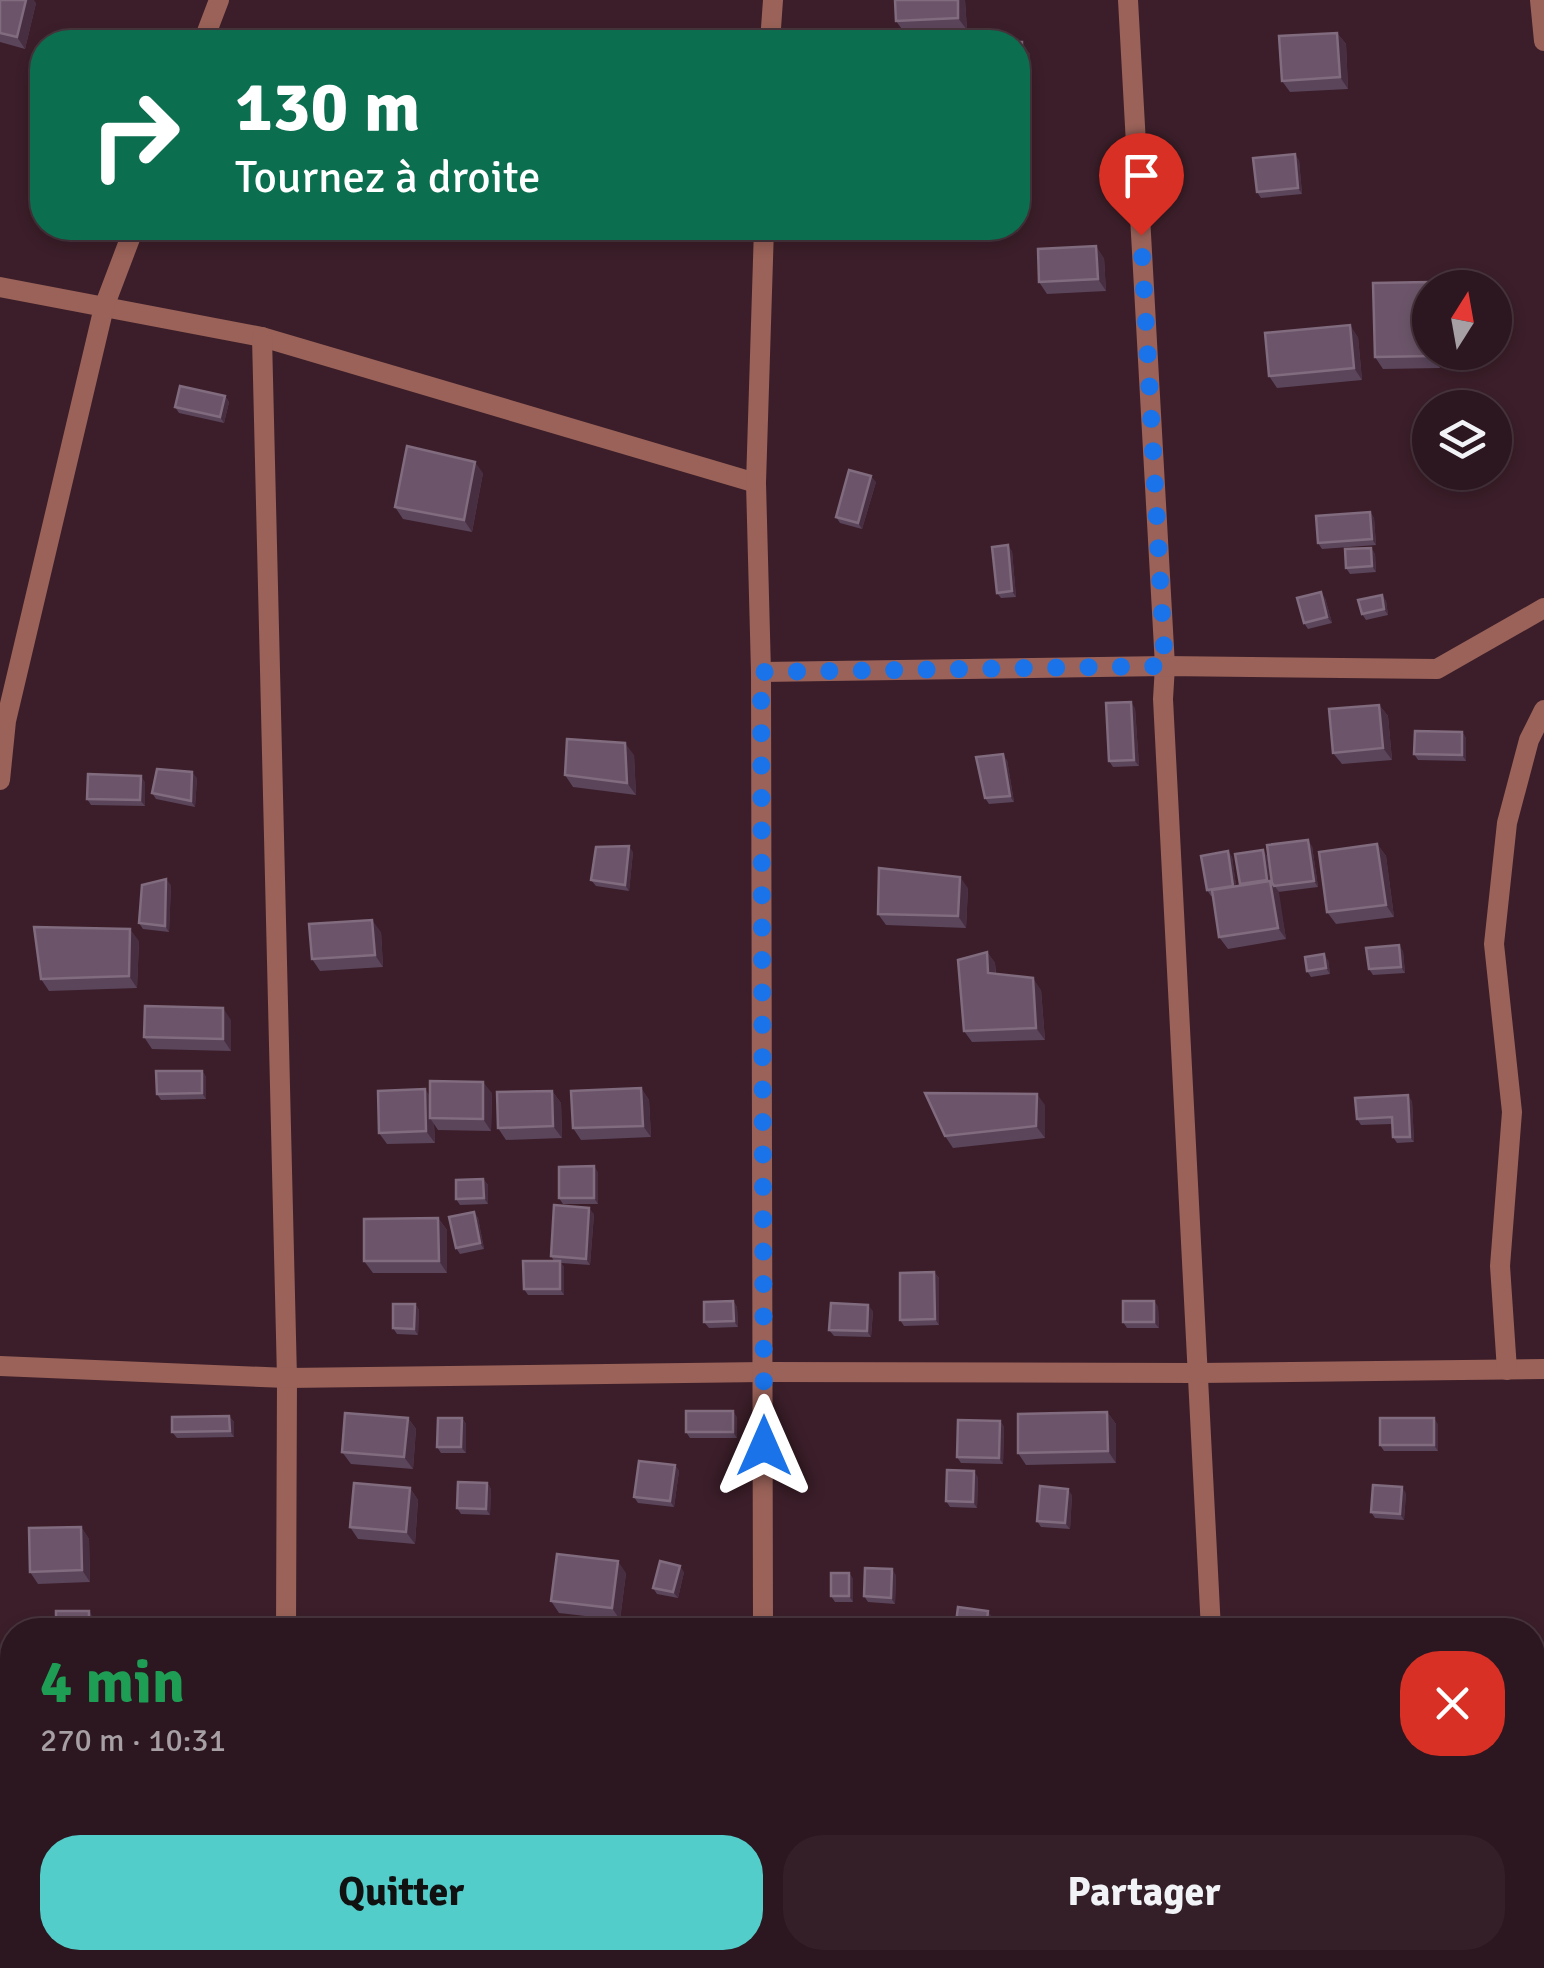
<!DOCTYPE html>
<html lang="fr">
<meta charset="utf-8">
<style>
body{margin:0;font-family:Signika,sans-serif;background:#341f28;color:#f1f3f6;height:100vh;display:flex;flex-direction:column;font-size:38px;white-space:nowrap}
*{box-sizing:border-box;margin:0}
p{font-size:32px;color:#a69fa4}
.icon{flex:none;width:55px;height:55px;fill:none;stroke:currentColor;stroke-width:2;stroke-linecap:round;stroke-linejoin:round}
.map{position:relative;flex:1;overflow:hidden}
.side{position:absolute;left:0px;top:1618px;width:1545px;height:352px;display:flex;flex-direction:column;background:#2c161f;border-radius:40px 40px 0 0;box-shadow:0 5px 15px #0003,0 0 0 2px #48353d}
.side>*{flex:none}
.hud{position:absolute;left:30px;top:30px;width:1000px;height:210px;border-radius:40px;box-shadow:0 5px 15px #0003,0 0 0 2px #48353d;background:#0b6e4f;color:#fff;overflow:hidden}
.needle{width:65px;rotate:11deg}
.fabs{position:absolute;left:1412px;top:270px;display:grid;gap:20px}
.fabs a{display:grid;place-items:center;width:100px;height:100px;border-radius:50%;background:#2c161f;box-shadow:0 5px 15px #0003,0 0 0 2px #48353d;font-size:50px}
.pin{position:absolute;display:grid;place-items:center;width:85px;height:85px;color:#fff;margin:-102px -42px;border-radius:50% 50% 50% 0;rotate:-45deg;box-shadow:0 0 10px #0007}
.pin .icon{rotate:45deg}
.me{position:absolute;width:110px;margin:-55px;rotate:0deg;stroke-linejoin:round;filter:drop-shadow(0 0 8px #0008)}
.turn{display:flex;align-items:center;gap:35px;height:210px;padding:0 40px;font-size:45px}
.turn .icon{width:130px;height:130px;stroke-width:2.5}
.turn b{display:block;font-size:70px;line-height:85px}
.round{display:grid;place-items:center;flex:none;width:105px;height:105px;border-radius:40px;background:#341f28}
.headline{display:flex;align-items:center;justify-content:space-between;height:170px;padding:0 40px}
h1{font-size:60px;font-weight:700;line-height:75px;color:#1e9e55}
.action{display:flex;gap:20px;margin-top:auto;padding:20px 40px}
.action a{flex:1;height:115px;border-radius:40px;background:#53cdca;color:#111;font-size:40px;font-weight:700;line-height:115px;text-align:center}
.action a+a{background:#341f28;color:#f1f3f6}
.map>svg:first-child{display:block}
.lines{fill:none;stroke-linecap:round;stroke-linejoin:round}
.minor{stroke:#9a6259;stroke-width:20}
.wall{fill:#5b455b}
.shaded-wall{fill:#482e41}
.building{fill:#6c556a;stroke:#816b7e;stroke-width:2.5}
.route{stroke:#1a73e8;stroke-width:18;stroke-dasharray:0 32.4}
</style>
<div class="map">
<svg width="1544" height="1968" viewBox="0 0 1544 1968">
<rect width="100%" height="100%" fill="#3b1e29"/>
<g class="lines">
<g class="minor">
<path d="M1128,0l37,666 -2,33 48,931"/>
<path d="M1540,0l4,41"/>
<path d="M203,42l16,-42"/>
<path d="M770,42l3,-42"/>
<path d="M0,287l262,50 494,146"/>
<path d="M262,337l25,1041 -1,252"/>
<path d="M761,672l404,-6 272,3 107,-61"/>
<path d="M0,780l6,-59 98,-414 30,-79"/>
<path d="M0,1366l287,12 477,-6 432,1 348,-4"/>
<path d="M1507,1370l-7,-104 12,-154 -18,-168 13,-121 22,-83 15,-30"/>
<path d="M763,1630l-2,-958 -5,-189 8,-255"/>
<path d="M1230,1958l1,10"/>
<path d="M286,1968v-10"/>
<path d="M761,1968v-10"/>
</g>
</g>
<g class="wall">
<path d="M0,0l36,3 -11,46 -25,-7z"/>
<path d="M965,0l2,30 -63,2 -8,-11z"/>
<path d="M1337,33l9,11 2,45 -58,3 -8,-11z"/>
<path d="M1018,42l12,12v54l-12,-1z"/>
<path d="M1299,160l3,34 -41,4 -4,-6z"/>
<path d="M1104,258l2,33 -59,3 -8,-12z"/>
<path d="M1429,282l5,6h-4v64h9l1,16 -57,1 -8,-12z"/>
<path d="M1358,337l4,43 -85,8 -8,-12z"/>
<path d="M225,396l4,6 -5,21 -45,-10 -4,-6z"/>
<path d="M483,473l-11,59 -69,-13 -8,-12z"/>
<path d="M876,482l-14,47 -22,-6 -4,-6z"/>
<path d="M1370,512l4,6 2,27 -54,4 -4,-6z"/>
<path d="M1371,548l4,6 1,18 -26,2 -4,-6z"/>
<path d="M1012,551l4,46 -15,1 -4,-5z"/>
<path d="M1382,595l4,6 2,14 -22,5 -4,-6z"/>
<path d="M1325,598l7,25 -24,6 -4,-6z"/>
<path d="M1379,705l9,11 4,44 -50,4 -9,-11z"/>
<path d="M1135,708l4,58 -26,1 -4,-6z"/>
<path d="M1462,732l4,6v23l-48,-1 -4,-6z"/>
<path d="M634,755l2,40 -63,-8 -8,-12z"/>
<path d="M1007,760l7,42 -25,2 -4,-6z"/>
<path d="M197,778l-2,29 -39,-8 -4,-6z"/>
<path d="M145,782v24l-54,-1 -4,-6z"/>
<path d="M1377,844l9,12 8,61 -58,7 -9,-12z"/>
<path d="M1312,846l6,41 -40,5 8,47 -58,10 -9,-12 -6,-41h-2l-4,-6 21,-39 4,6 4,29 5,-1 -1,-1 23,-34 4,6 4,25z"/>
<path d="M633,852l-4,39 -33,-5 -5,-6z"/>
<path d="M171,885l-2,47 -26,-3 -4,-6z"/>
<path d="M968,888l-2,40 -80,-3 -8,-11z"/>
<path d="M381,932l2,35 -63,4 -8,-12z"/>
<path d="M139,941l-2,47 -88,3 -8,-12z"/>
<path d="M1403,951l2,22 -32,2 -4,-6z"/>
<path d="M987,952l8,11 1,11 45,16 4,50 -73,2 -8,-11z"/>
<path d="M1328,960l2,14 -19,3 -4,-6z"/>
<path d="M231,1020v31l-79,-2 -8,-12z"/>
<path d="M202,1071l4,6v22l-45,1 -4,-6z"/>
<path d="M641,1088l8,12 2,37 -70,3 -8,-12z"/>
<path d="M425,1089l5,8 62,-4 -1,38 -53,-1 -4,-6 1,19 -48,1 -8,-11z"/>
<path d="M552,1091l9,12 1,35 -56,2 -8,-12z"/>
<path d="M1412,1101l2,41 -17,1 -4,-6 -1,-13 -31,1 -4,-6z"/>
<path d="M1045,1105v33l-92,10 -8,-12z"/>
<path d="M598,1172v32h-35l-4,-6z"/>
<path d="M483,1179l5,6v19l-28,1 -4,-6z"/>
<path d="M474,1212l4,6 6,31 -24,5 -4,-6z"/>
<path d="M594,1214l-4,51 -29,-2 3,4v28h-36l-4,-6 30,-28 -3,-5z"/>
<path d="M438,1218l9,12v43h-74l-9,-12z"/>
<path d="M934,1272l5,6v47l-35,1 -4,-6z"/>
<path d="M733,1301l4,6 1,20 -29,1 -5,-6z"/>
<path d="M1154,1301l4,6 1,21h-32l-4,-6z"/>
<path d="M415,1304l4,6 -1,25 -21,-1 -4,-6z"/>
<path d="M873,1311l-2,26 -37,-1 -5,-6z"/>
<path d="M1107,1412l9,12v39l-90,2 -8,-12z"/>
<path d="M229,1416l5,6v15l-57,1 -5,-6z"/>
<path d="M737,1417v21h-47l-4,-6z"/>
<path d="M408,1418l8,11 -3,40 -62,-5 -9,-12z"/>
<path d="M462,1418l4,6v29h-25l-4,-6z"/>
<path d="M1000,1421l4,6 -1,37 -42,-1 -4,-6z"/>
<path d="M1438,1424v27h-54l-4,-6z"/>
<path d="M675,1465l4,6 -5,36 -36,-4 -4,-6z"/>
<path d="M978,1477l-1,31 -27,-1 -4,-6z"/>
<path d="M487,1483l4,6 -1,26 -29,-1 -4,-6z"/>
<path d="M410,1488l8,12 -3,44 -57,-5 -8,-12z"/>
<path d="M1406,1493l-2,27 -29,-2 -4,-6z"/>
<path d="M1072,1495l-2,34 -29,-2 -4,-6z"/>
<path d="M81,1527l8,12 1,43 -52,2 -8,-12z"/>
<path d="M684,1572l-6,26 -21,-4 -4,-6z"/>
<path d="M626,1573l-6,47 -61,-7 -8,-12z"/>
<path d="M849,1573l4,6v23h-18l-4,-6z"/>
<path d="M896,1575l-1,29 -27,-2 -4,-6z"/>
<rect x="1532" y="1825" width="12" height="37"/>
</g>
<g class="shaded-wall">
<path d="M26,0h8l2,3 -11,46 -8,-12z"/>
<path d="M958,0h7l2,30 -9,-12z"/>
<path d="M1337,33l9,11 2,45 -8,-12z"/>
<path d="M1022,42l8,12v54l-9,-12z"/>
<path d="M1295,154l4,6 3,34 -4,-6z"/>
<path d="M1018,169l3,5 -3,17z"/>
<path d="M1096,246l8,12 2,33 -8,-12z"/>
<path d="M1350,325l8,12 4,43 -8,-12z"/>
<path d="M1431,352h8l1,16 -9,-12z"/>
<path d="M225,396l4,6 -5,21 -4,-6z"/>
<path d="M475,462l8,11 -11,59 -8,-12z"/>
<path d="M871,476l5,6 -14,47 -4,-6z"/>
<path d="M1370,512l4,6 2,27 -4,-6z"/>
<path d="M1008,545l4,6 4,46 -4,-6z"/>
<path d="M1371,548l4,6 1,18 -4,-6z"/>
<path d="M1321,592l4,6 7,25 -5,-6z"/>
<path d="M1382,595l4,6 2,14 -4,-6z"/>
<path d="M1131,702l4,6 4,58 -5,-6z"/>
<path d="M1379,705l9,11 4,44 -9,-12z"/>
<path d="M1462,732l4,6v23l-4,-6z"/>
<path d="M625,743l9,12 2,40 -9,-12z"/>
<path d="M1003,754l4,6 7,42 -4,-6z"/>
<path d="M192,772l5,6 -2,29 -4,-6z"/>
<path d="M141,776l4,6v24l-5,-6z"/>
<path d="M1308,840l4,6 6,41 -4,-6z"/>
<path d="M1377,844l9,12 8,61 -8,-12z"/>
<path d="M629,846l4,6 -4,39 -4,-6z"/>
<path d="M1263,850l4,6 4,25 8,11 7,47 -8,-11 -7,-43 -4,-5z"/>
<path d="M1228,851l4,6 5,35 -4,-6z"/>
<path d="M960,877l8,11 -2,40 -8,-12z"/>
<path d="M166,879l5,6 -2,47 -4,-6z"/>
<path d="M372,920l9,12 2,35 -8,-12z"/>
<path d="M130,929l9,12 -2,47 -8,-12z"/>
<path d="M1399,945l4,6 2,22 -4,-6z"/>
<path d="M987,952l8,11 1,22 -8,-12z"/>
<path d="M1324,954l4,6 2,14 -4,-6z"/>
<path d="M1033,978l8,12 4,50 -9,-12z"/>
<path d="M223,1008l8,12v31l-8,-12z"/>
<path d="M202,1071l4,6v22l-4,-6z"/>
<path d="M483,1082l9,11 -1,38 -8,-12z"/>
<path d="M641,1088l8,12 2,37 -8,-11z"/>
<path d="M425,1089l8,12 -3,17 4,6 1,19 -9,-12z"/>
<path d="M552,1091l9,12 1,35 -9,-12z"/>
<path d="M1037,1094l8,11v33l-9,-12z"/>
<path d="M1408,1095l4,6 2,41 -4,-5z"/>
<path d="M594,1166l4,6v32l-4,-6z"/>
<path d="M483,1179l5,6v19l-4,-6z"/>
<path d="M589,1208l5,6 -4,51 -4,-6z"/>
<path d="M474,1212l4,6 6,31 -4,-6z"/>
<path d="M438,1218l9,12v43l-8,-12z"/>
<path d="M560,1261l4,6v28l-4,-6z"/>
<path d="M934,1272l5,6v47l-4,-6z"/>
<path d="M733,1301l4,6 1,20 -4,-6z"/>
<path d="M1154,1301l4,6 1,21 -5,-6z"/>
<path d="M415,1304l4,6 -1,25 -4,-6z"/>
<path d="M868,1305l5,6 -2,26 -4,-6z"/>
<path d="M733,1411l4,6v21l-4,-6z"/>
<path d="M1107,1412l9,12v39l-8,-12z"/>
<path d="M229,1416l5,6v15l-4,-6z"/>
<path d="M408,1418l8,11 -3,40 -9,-12z"/>
<path d="M462,1418l4,6v29l-5,-6z"/>
<path d="M1434,1418l4,6v27l-4,-6z"/>
<path d="M1000,1421l4,6 -1,37 -4,-6z"/>
<path d="M675,1465l4,6 -5,36 -4,-6z"/>
<path d="M974,1471l4,6 -1,31 -4,-6z"/>
<path d="M487,1483l4,6 -1,26 -4,-6z"/>
<path d="M1402,1487l4,6 -2,27 -4,-6z"/>
<path d="M410,1488l8,12 -3,44 -9,-12z"/>
<path d="M1068,1489l4,6 -2,34 -5,-6z"/>
<path d="M81,1527l8,12 1,43 -8,-12z"/>
<path d="M618,1561l8,12 -6,47 -8,-12z"/>
<path d="M680,1566l4,6 -6,26 -5,-6z"/>
<path d="M892,1569l4,6 -1,29 -4,-6z"/>
<path d="M849,1573l4,6v23l-4,-6z"/>
<path d="M89,1611l4,6v13h-4z"/>
<path d="M988,1611l4,6 -1,13h-5z"/>
</g>
<g class="building">
<path d="M0,0h26l-9,37 -17,-4z"/>
<path d="M895,0h63v18l-62,3z"/>
<path d="M1337,33l3,44 -58,4 -3,-45z"/>
<path d="M970,41l52,1 -1,54h-3v-54h-48z"/>
<path d="M1295,154l3,34 -41,4 -4,-34z"/>
<path d="M1096,246l2,33 -59,3 -1,-33z"/>
<path d="M1429,282l1,70 1,4 -56,1 -2,-74z"/>
<path d="M1350,325l4,43 -85,8 -4,-43z"/>
<path d="M180,386l45,10 -5,21 -45,-10z"/>
<path d="M407,446l68,16 -11,58 -69,-13z"/>
<path d="M849,470l22,6 -13,47 -22,-6z"/>
<path d="M1370,512l2,27 -54,4 -2,-27z"/>
<path d="M1008,545l4,46 -15,2 -5,-46z"/>
<path d="M1371,548l1,18 -26,2 -1,-19z"/>
<path d="M1321,592l6,25 -23,6 -7,-25z"/>
<path d="M1382,595l2,14 -22,5 -4,-14z"/>
<path d="M1131,702l3,58 -25,1 -3,-58z"/>
<path d="M1379,705l4,43 -50,5 -4,-44z"/>
<path d="M1415,731l47,1v23l-48,-1z"/>
<path d="M567,739l58,4 2,40 -62,-8z"/>
<path d="M1003,754l7,42 -25,2 -9,-41z"/>
<path d="M157,769l35,3 -1,29 -39,-8z"/>
<path d="M88,774l53,2 -1,24 -53,-1z"/>
<path d="M1308,840l6,41 -40,5 -2,-3 -5,-38z"/>
<path d="M1377,844l9,61 -59,7 -8,-60z"/>
<path d="M629,846l-4,39 -34,-5 5,-33z"/>
<path d="M1263,850l4,30 -27,4 -5,-30z"/>
<path d="M1228,851l5,35 -26,4 -6,-34z"/>
<path d="M879,868l81,9 -2,39 -80,-2z"/>
<path d="M166,879l-1,47 -26,-3 3,-38z"/>
<path d="M1270,881l8,47 -59,9 -7,-47z"/>
<path d="M372,920l3,35 -63,4 -3,-35z"/>
<path d="M34,927l96,2 -1,47 -88,3z"/>
<path d="M1399,945l2,22 -32,2 -3,-21z"/>
<path d="M987,952l1,21 45,5 3,50 -72,3 -6,-71z"/>
<path d="M1324,954l2,14 -19,3 -2,-14z"/>
<path d="M145,1006l78,2v31l-79,-2z"/>
<path d="M156,1071h46v22l-45,1z"/>
<path d="M430,1081l53,1v37l-53,-1z"/>
<path d="M641,1088l2,38 -70,2 -2,-37z"/>
<path d="M425,1089l1,42 -47,2 -1,-42z"/>
<path d="M552,1091l1,35 -55,2 -1,-36z"/>
<path d="M925,1093l112,1 -1,32 -91,10z"/>
<path d="M1408,1095l2,42h-17l-1,-20 -35,2 -2,-21z"/>
<path d="M594,1166v32h-35v-31z"/>
<path d="M483,1179l1,19 -28,1v-19z"/>
<path d="M554,1205l35,3 -3,51 -35,-3z"/>
<path d="M474,1212l6,31 -24,5 -7,-31z"/>
<path d="M438,1218l1,43h-75v-42z"/>
<path d="M523,1261h37v28h-36z"/>
<path d="M934,1272l1,47 -35,1v-47z"/>
<path d="M733,1301l1,20 -30,1v-20z"/>
<rect x="1123" y="1301" width="31" height="21"/>
<path d="M831,1303l37,2 -1,26 -38,-1z"/>
<path d="M393,1304h22l-1,25 -21,-1z"/>
<rect x="686" y="1411" width="47" height="21"/>
<path d="M1107,1412l1,39 -90,2v-39z"/>
<path d="M345,1413l63,5 -4,39 -62,-5z"/>
<path d="M229,1416l1,15 -58,1v-15z"/>
<path d="M438,1418h24l-1,29h-24z"/>
<rect x="1380" y="1418" width="54" height="27"/>
<path d="M958,1420l42,1 -1,37 -42,-1z"/>
<path d="M639,1461l36,4 -5,36 -36,-4z"/>
<path d="M947,1470l27,1 -1,31 -27,-1z"/>
<path d="M458,1482l29,1 -1,26 -29,-1z"/>
<path d="M354,1483l56,5 -4,44 -56,-5z"/>
<path d="M1373,1485l29,2 -2,27 -29,-2z"/>
<path d="M1040,1486l28,3 -3,34 -28,-2z"/>
<path d="M81,1527l1,43 -52,2 -1,-44z"/>
<path d="M557,1554l61,7 -6,47 -61,-7z"/>
<path d="M660,1561l20,5 -7,26 -20,-4z"/>
<path d="M865,1568l27,1 -1,29 -27,-2z"/>
<rect x="831" y="1573" width="18" height="23"/>
<path d="M958,1607l30,4 -2,19h-31z"/>
<rect x="56" y="1611" width="33" height="19"/>
<path d="M158,1621l1,9h-41l-1,-5z"/>
<path d="M739,1627v3h-19v-2z"/>
<rect x="1532" y="1825" width="12" height="25"/>
</g>
<g class="lines">
<path class="route" d="M764,1446l-3,-774 404,-6 -24,-431"/>
</g>
</svg>
<div class="fabs">
<a><svg class="needle" viewBox="-14 -14 28 28"><path d="M0-13l5 13h-10z" fill="#e53935"/><path d="M0 13l5-13h-10z" fill="#a69fa4"/></svg></a>
<a><svg class="icon" aria-label="layers" viewBox="0 0 24 24"><path d="M12 4l9 5-9 5-9-5zM3 14l9 5 9-5"/></svg></a>
</div>
<div class="pin" style="left:1141px;top:235px;background:#d93025"><svg class="icon" aria-label="arrive" viewBox="0 0 24 24"><path d="M6 21V4h12l-3 4 3 4H6"/></svg></div>
<svg class="me" style="left:764px;top:1446px" viewBox="-20 -20 40 40"><path d="M0-17L14 15 0 8-14 15z" fill="#1a73e8" stroke="#fff" stroke-width="4"/></svg>
<div class="hud">
<div class="turn"><svg class="icon" aria-label="right" viewBox="0 0 24 24"><path d="M7 20v-9h11M14 6l5 5-5 5"/></svg><div><b>130 m</b>Tournez à droite</div></div>
</div>
<section class="side">
<div class="headline"><div><h1>4 min</h1><p>270 m · 10:31</p></div><a class="round" style="background:#d93025;color:#fff"><svg class="icon" aria-label="close" viewBox="0 0 24 24"><path d="M6 6l12 12M18 6L6 18"/></svg></a></div>
<div class="action"><a>Quitter</a><a>Partager</a></div>
</section>
</div>
